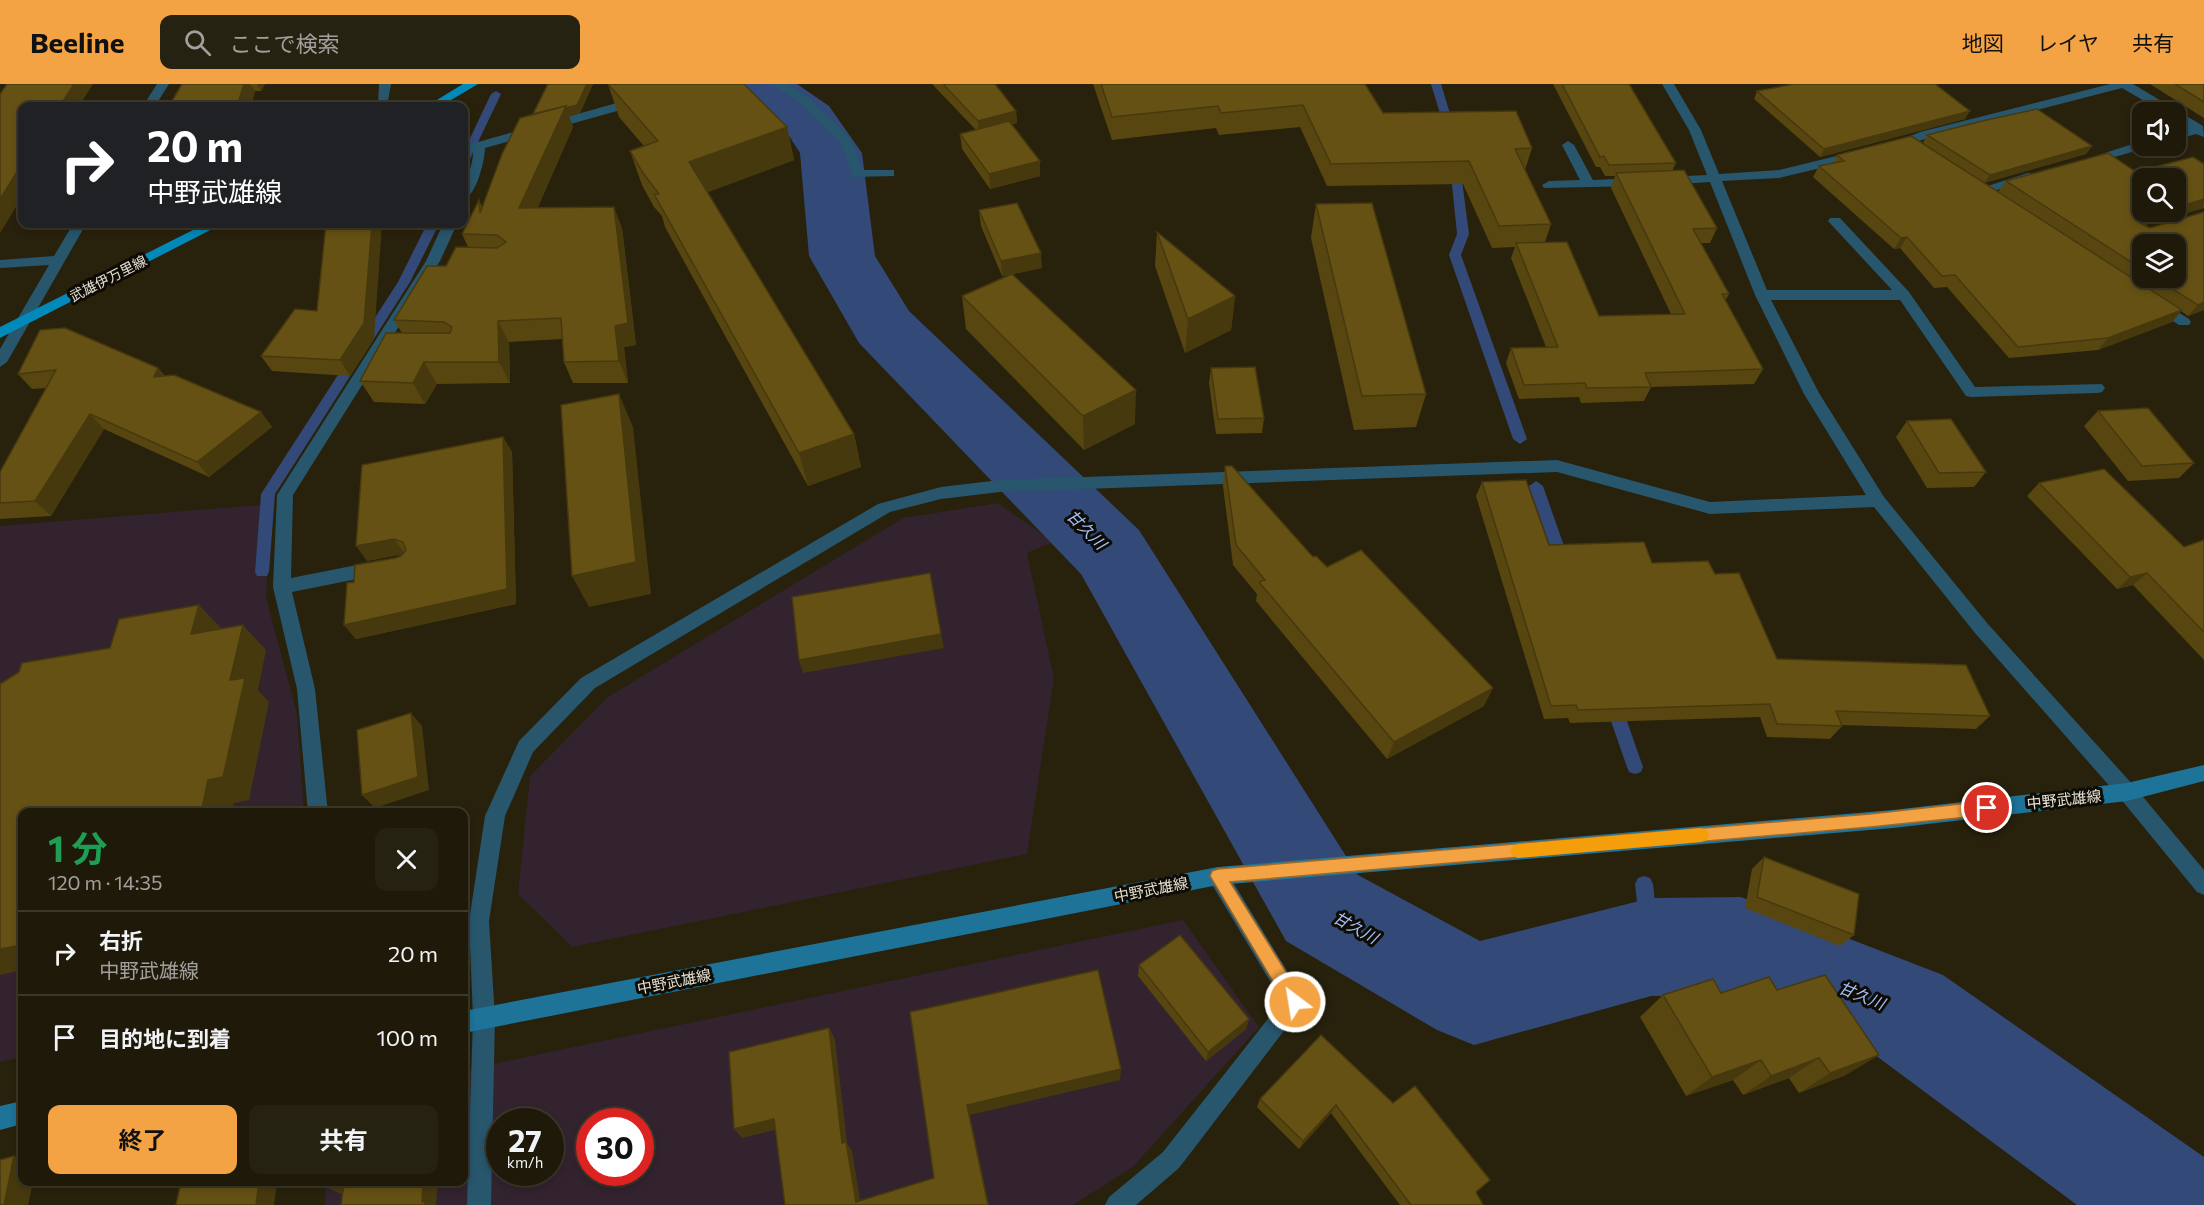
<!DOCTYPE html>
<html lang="ja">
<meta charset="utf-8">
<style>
body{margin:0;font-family:Commissioner,"Noto Sans JP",sans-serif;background:#262212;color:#f1f3f6;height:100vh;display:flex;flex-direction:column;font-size:22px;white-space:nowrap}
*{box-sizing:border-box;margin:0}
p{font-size:20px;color:#a1a09c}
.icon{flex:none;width:33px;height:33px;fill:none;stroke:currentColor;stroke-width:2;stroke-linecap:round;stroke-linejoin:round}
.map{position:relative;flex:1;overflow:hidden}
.details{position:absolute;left:18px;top:724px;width:450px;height:378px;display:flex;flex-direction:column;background:#1e1909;border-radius:12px;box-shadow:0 3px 9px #0003,0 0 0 2px #3c382a}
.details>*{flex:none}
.hud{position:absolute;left:18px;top:18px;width:450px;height:126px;border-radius:12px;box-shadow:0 3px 9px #0003,0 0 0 2px #3c382a;background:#202124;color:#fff;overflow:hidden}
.buttons{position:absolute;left:2132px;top:18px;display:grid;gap:12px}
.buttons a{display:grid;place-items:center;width:54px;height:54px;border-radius:12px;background:#1e1909;box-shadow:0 3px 9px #0003,0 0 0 2px #3c382a;font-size:30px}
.speed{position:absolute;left:486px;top:1024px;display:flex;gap:12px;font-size:30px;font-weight:700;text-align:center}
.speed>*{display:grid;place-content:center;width:78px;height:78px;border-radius:50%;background:#1e1909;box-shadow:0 3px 9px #0003,0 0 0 2px #3c382a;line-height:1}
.speed small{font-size:15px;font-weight:400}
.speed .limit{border:9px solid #d22;background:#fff;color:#111}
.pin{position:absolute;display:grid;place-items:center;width:51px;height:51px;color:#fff;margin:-26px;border:3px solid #fff;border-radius:50%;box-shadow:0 2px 6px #0007}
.me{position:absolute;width:66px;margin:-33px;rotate:329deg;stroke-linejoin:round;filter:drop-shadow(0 0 4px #0008)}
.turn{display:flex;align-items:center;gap:21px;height:126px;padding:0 30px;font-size:27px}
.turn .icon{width:78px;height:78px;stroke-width:2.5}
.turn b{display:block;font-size:42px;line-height:51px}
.round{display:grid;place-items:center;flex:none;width:63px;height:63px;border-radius:12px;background:#262212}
.headline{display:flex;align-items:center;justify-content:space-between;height:102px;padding:0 30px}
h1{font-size:36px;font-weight:700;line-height:45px;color:#1e9e55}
.primary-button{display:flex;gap:12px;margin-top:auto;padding:12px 30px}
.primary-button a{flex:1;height:69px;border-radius:12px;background:#f4a344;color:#111;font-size:24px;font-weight:700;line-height:69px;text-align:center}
.primary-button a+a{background:#262212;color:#f1f3f6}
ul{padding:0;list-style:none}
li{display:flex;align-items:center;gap:18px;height:84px;padding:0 30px;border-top:2px solid #3c382a}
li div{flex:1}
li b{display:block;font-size:22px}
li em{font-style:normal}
header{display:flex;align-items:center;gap:36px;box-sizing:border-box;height:84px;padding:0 30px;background:#f4a344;color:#111}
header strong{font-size:28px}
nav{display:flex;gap:33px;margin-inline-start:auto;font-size:21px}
.search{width:420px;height:54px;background:#262212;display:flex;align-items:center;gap:15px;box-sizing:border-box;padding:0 21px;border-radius:12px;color:#a1a09c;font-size:22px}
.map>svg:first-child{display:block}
.commercial{fill:#32232e;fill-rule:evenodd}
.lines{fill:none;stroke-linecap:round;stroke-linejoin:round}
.stream{fill:#334977;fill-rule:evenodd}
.river{fill:#334977;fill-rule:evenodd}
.street{fill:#27566d;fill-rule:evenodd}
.secondary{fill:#1d7398;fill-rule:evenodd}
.primary{fill:#018ab9;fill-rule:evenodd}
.wall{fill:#584611;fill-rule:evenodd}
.shaded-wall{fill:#47390e}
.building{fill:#665114;stroke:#47390e;stroke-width:1.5}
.route{fill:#f4a344;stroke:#9f6a2c;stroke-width:1.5}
.slow{fill:#f59e0b}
.labels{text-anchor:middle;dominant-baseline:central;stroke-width:6;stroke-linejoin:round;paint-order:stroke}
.far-street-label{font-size:14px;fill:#e5e0d3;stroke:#0e0b04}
.street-label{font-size:15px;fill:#e5e0d3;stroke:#0e0b04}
.water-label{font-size:16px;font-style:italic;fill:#a3c2fc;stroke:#0e0b04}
</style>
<header>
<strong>Beeline</strong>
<div class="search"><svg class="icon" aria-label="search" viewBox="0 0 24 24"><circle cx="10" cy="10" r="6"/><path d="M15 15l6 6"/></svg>ここで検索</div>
<nav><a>地図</a><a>レイヤ</a><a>共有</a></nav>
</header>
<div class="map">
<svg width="2204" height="1121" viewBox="0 0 2204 1121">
<rect width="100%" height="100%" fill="#28210c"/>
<g class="commercial">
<path d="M998,419l55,39 -26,11 27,125 -27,176 -455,93 -54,-53 12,-118 78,-79 295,-179z"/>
<path d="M272,420l-6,93 31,117 7,99h-282v244l-22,5v-536z"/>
<path d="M1183,836l76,107 -126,140 -60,38h-748l1,-23h138v-112zM500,1038h50v51h-50zM590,1038h50v51h-50z"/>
</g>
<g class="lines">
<g class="stream">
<path d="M1431,0h10l14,46 -1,2 -9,-2z"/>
<path d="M496,7l5,3 -32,67 -5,3v-13l27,-57z"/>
<path d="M1455,78l5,3 9,69 -8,21 66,184 -7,5 -7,-5 -64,-184 8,-21 -7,-69z"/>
<path d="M427,140h12l-29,58 -135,212 -6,78 -2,4h-10l-2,-4 6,-78 137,-212z"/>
<path d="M1536,397l7,5 27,77 -2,4 -5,1 -7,-5 -27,-77z"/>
<path d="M1613,613l5,2 3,5 22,63 -2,5 -6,2 -6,-2 -2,-5 -22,-63 3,-5z"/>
<path d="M1644,792l6,2 3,6 7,63 -3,6 -6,2 -6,-2 -3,-6 -7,-63 3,-6z"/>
</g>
<path class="river" d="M730,0h67l32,22 33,47 13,103 34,55 230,219 219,345 122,66 171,-43 90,-1 202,78 261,182v48h-127l-210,-156 -128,-54 -88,1 -177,49 -37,-15 -151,-89 -205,-367 -222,-231 -50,-87 -9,-103 -14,-22 -47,-35z"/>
<g class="street">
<path d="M157,0h12l-14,22h-12z"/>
<path d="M379,0h12l-3,17 7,5 -17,-1z"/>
<path d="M773,0h14l21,13 43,42 12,31h31v6l-41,1 -12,-34 -41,-40z"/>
<path d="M1662,0h12l27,46 18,44 60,-4 78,-19 6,4 -1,3 -83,20 -57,3 45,109h125l-64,-69 2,-3h10l69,74 66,95 127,-3 3,4 -3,4 -5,1 -126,4 -5,-1 -66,-96h-129l48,93 65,104 103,126 147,163 70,84v25l-7,-3 -77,-94 -145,-165 -101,-126 -164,7 -153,-42 -557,20 -59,7 -51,13 -295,176 -62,64 -28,64 -16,105 6,97 -4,187h-24l6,-187 -4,-97 16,-105 34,-75 62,-63 297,-174 63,-17 59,-7 557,-20 153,42 156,-7 -62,-101 -49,-99 -45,-113 -45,3 -7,-4 7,-4 42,-2 -18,-45z"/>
<path d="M2110,0h23l70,42 1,11 -8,-3 -21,6v-8l13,-4 -13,-8v-8h-12l-41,-24 -194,50 -36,12 -6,-4 34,-14z"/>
<path d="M638,13l6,4 -2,3 -157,44c0,12 -9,48 -21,51 0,-21 9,-30 9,-47l-9,2v-8z"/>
<path d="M1568,57l6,4 19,35 44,-2 7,4 -7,4 -93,2 -2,-3 7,-4 31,-1 -18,-35z"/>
<path d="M2142,57v5h6l-2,2 -60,17 -6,-4z"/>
<path d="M2028,89l5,1v6l-51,14 -7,-4z"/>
<path d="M73,140h13l-79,138 -7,5v-18l49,-84 -49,3v-8l54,-4z"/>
<path d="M443,140h14l-17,37 -147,234 -2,83 86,-17 6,2 3,5 -3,5 -6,2 -85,17 23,97 13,124h-20l-11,-124 -24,-102 4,-92 149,-234z"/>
<path d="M2157,215l32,20 2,3 -2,3h-10l-27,-18 -2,-3 2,-3z"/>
<path d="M1218,783l7,2 81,133 -127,166 -43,37h-31l4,-8 54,-45 119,-151 -71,-118 -3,-7 3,-7z"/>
</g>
<g class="secondary">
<path d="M2204,681v16l-77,20 -234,27 -675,57 -754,148v-22l754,-144 675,-57 234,-27z"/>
<path d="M22,1017v23l-22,6v-24z"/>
</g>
<g class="primary">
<path d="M463,0h15l-37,22h-14z"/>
<path d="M205,140h17l-222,114v-11z"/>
</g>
</g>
<g class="wall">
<path d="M182,0h83l-4,7h-6l-4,15h-82z"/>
<path d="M548,0h45l-13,29 -11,3 4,11 -35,80 84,21 14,117 -12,2 4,36h-55l-9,-21 -2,-23 -53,3 1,41 -73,1 -12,20 -51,-2 -14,-21 42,-48 -8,-13 52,-54 22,-19 -6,-13 17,-34 3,7 51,-93z"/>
<path d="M608,0l179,43 7,33 -86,32 146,242 7,33 -53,19 -143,-259 -3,-11 -8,-9 -12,-22 -12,-34 14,-5 -25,-29z"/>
<path d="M932,0h63l21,27 1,12 -5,1 28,37v15l-50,13 -28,-40 -2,-15 16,-4z"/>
<path d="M1093,0h272l18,29 149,35 -7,22 26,54 -6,18 54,74 72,-2 -60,-126 4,-12h-10l-5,-9h-4l-43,-83h76l47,79 -4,8 45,57 -7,15h-9l28,51 -4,7 38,68 -9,15 -103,3 -7,14 -63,2 -2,-6 -60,2 -13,-36 5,-15 35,-1 -35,-89 4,-11 -23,1 -29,-64 -136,2 -27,-59 -81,8 -3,-7 -104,12z"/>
<path d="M2150,0h54v34z"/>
<path d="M1757,7l208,28 -145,38 -66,-58z"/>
<path d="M1927,51l165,11 -6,8 -102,29 -61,-40z"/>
<path d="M1837,71l161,37 8,-11 130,-9 68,-8v44l-59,17 59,85 -16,6 -7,-5 -9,11 -74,28 -89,8 -62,-71 -13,1 -34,-40 -6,1 -81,-72 6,-11 14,-3zM2142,160l33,34h-33z"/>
<path d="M1316,120l110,190 -10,33 -62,3 -43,-192z"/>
<path d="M979,126l63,58 -29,6 122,150 -51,26 -118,-121 -4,-33 47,-21 -7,1 -21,-50z"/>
<path d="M1157,148l78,64 -4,34 -46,23 -30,-87z"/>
<path d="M317,227l57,28 -24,37 -78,-5 -11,-15z"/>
<path d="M40,246l118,38 7,8 96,36 11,15 -63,50 -105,-48 -53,87 -51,3v-47l46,-84 -14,1 -14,-15z"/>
<path d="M1211,284l53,50 -2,15 -46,1 -7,-51z"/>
<path d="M2098,327l96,52 -15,15 -51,3 -44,-55z"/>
<path d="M1907,337l79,51 -12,15 -47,1 -31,-51z"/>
<path d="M503,353l9,15 4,152 -160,35 -12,-14 10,-43 48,-28 -35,7z"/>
<path d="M1225,382l88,91 14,10 157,139 -97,53 -131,-158 1,-7 -24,-29 -10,-79z"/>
<path d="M1482,398l67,63 166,29 62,85 213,57 -14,13 -135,-4 1,1 -12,13 -63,-2 -7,-20 -190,6 -2,-5 -24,1 -68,-223z"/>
<path d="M2039,399l145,64 20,-7v120l-71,-75 -16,4 -90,-93z"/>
<path d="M1764,773l90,78 -14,11 -95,-38 7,-39z"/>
<path d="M1139,881l110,54 -3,10 -40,32 -68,-85z"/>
<path d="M1777,906l69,85 -47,18 -10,-15 -46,17 -10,-15 -47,16 -46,-79 23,-22z"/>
<path d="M1321,951l155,157 7,13h-83l-69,-92 -32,36 -42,-42 3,-8z"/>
</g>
<g class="shaded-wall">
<path d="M74,0h19l-14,22h-19z"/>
<path d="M244,0h6l5,7 -4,15h-14z"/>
<path d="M257,0h8l-4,7z"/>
<path d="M587,0h6l-13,29 -11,3 4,11 -45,102 -9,-21 16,-83z"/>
<path d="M1016,27l1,12 -38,10 -1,-12z"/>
<path d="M1970,27l-5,8 -145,38 4,-8z"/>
<path d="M787,43l7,33 -94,35 -11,-33z"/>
<path d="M2092,62l-6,8 -102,29 6,-8z"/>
<path d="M1040,77v15l-50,13 -1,-15z"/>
<path d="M22,80v33l-22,36v-34z"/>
<path d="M2204,115l-1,9 -68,20 9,-11 19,-5h12v-4z"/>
<path d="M614,123l8,21 14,117 -12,2 4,36 -9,-22 -4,-35z"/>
<path d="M372,140h10l-8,115 -24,37 -10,-16z"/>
<path d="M1907,153l-7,11 -6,1 7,-11z"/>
<path d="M1041,169l1,15 -40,8 -1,-15z"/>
<path d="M1235,212l-4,34 -46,23 3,-34z"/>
<path d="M2204,218v8l-16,6 10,-11z"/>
<path d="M2182,226l-10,12 -74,28 10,-12z"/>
<path d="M498,237l11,21 1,41 -11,-21z"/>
<path d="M424,278l13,22 -12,20 -12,-21z"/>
<path d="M158,284l13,15 -17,-6z"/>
<path d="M1136,306l-1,34 -51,26 -1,-34z"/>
<path d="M619,310l14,33 18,167 -62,13 -17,-31z"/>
<path d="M261,328l11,15 -63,50 -12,-15z"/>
<path d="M90,330l14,15 -53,87 -16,-15z"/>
<path d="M854,350l7,33 -53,19 -9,-33z"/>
<path d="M503,353l9,15 4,152 -160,35 -12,-14z"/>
<path d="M394,455l11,15 -38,7 -11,-15z"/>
<path d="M2147,489l-14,12 -16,4 13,-12z"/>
<path d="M199,521l24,25 -32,4z"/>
<path d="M243,541l23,25 -8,40 11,12 -20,98 -15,3 -2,10h-31z"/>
<path d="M941,550l3,14 -141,25 -4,-13z"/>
<path d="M1493,604l-9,18 -97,53 7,-17z"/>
<path d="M411,629l11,13 7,64 -54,18 -13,-13z"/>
<path d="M22,861v25l-22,5v-26z"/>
<path d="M1249,935l-3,10 -40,32 2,-9z"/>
<path d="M829,944l6,11 12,104 5,8 9,54 -5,-3 -14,-59z"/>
<path d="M1879,971l-33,20 -47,18 31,-20z"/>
<path d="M1819,974l-30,20 -46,17 28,-19z"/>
<path d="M1761,976l-28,20 -47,16 26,-19z"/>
<path d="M1121,985l-1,11 -150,35 19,90h-1l-21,-100z"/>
<path d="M1336,1021l-5,8 -32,36 4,-8z"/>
<path d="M774,1035l8,9 -40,10 -8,-9z"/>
<path d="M14,1072l8,3v23h11l-5,23h-24z"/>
<path d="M259,1098h18l-3,23h-18z"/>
<path d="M423,1098h15l-2,23h-11l-3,-3z"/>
<path d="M344,1100l-1,11 -17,-8z"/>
</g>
<g class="building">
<path d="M7,0h67l-14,22h-38v58l-22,35v-105z"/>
<path d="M182,0h62l-7,22h-68z"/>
<path d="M548,0h39l-10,21 -11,3v-2l-33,8z"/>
<path d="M608,0h136l43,43 -98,35 165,272 -55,19 -145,-259h5l-16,-21 -13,-22 28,-10z"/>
<path d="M943,0h52l21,27 -38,10z"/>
<path d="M1101,0h264l18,29 133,-2 16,37 -17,1 36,75 -52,2 -30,-65 -138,3 -28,-59 -82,8 -3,-7 -106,11z"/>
<path d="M1562,0h67l47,79 -67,2 -5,-9 -4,1z"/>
<path d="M1794,0h141l35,27 -146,38 -67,-58z"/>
<path d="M2175,0h29v18z"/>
<path d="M566,22l-47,102 95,-1 14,116 -13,3 4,35 -55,1 -3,-44 -63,3 1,41h-75l-11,21 -53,-2 26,-48h64l2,-6 -8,-5 -50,-2 33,-54h19l10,-19 41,1 9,-6 -9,-7 -35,-1 17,-34 1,13 22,-59 18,-36z"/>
<path d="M2037,25l55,37 -102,29 -63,-40 55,-14z"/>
<path d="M1009,37l31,40 -51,13 -29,-40z"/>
<path d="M1911,52l271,174 -74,28 -90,9 -63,-72 -13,1 -35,-39 -6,1 -82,-72 25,-5 -7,-6z"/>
<path d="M2108,69l28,19 57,-15 11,7v35l-29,9v-30h-33v34h21l-19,5 -4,6 10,5 54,-16v90l-6,3 -43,-27h20v-34h-33v25l-136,-88z"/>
<path d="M1684,86l33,58 -24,1 36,65h-7l41,75 -118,4 6,14 -64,1 -2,-5 -61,2 -13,-37 47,-1 -42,-104 51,-1 32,74 86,-2 -69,-141z"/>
<path d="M1017,119l24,50 -40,8 -22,-51z"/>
<path d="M1372,119l54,191 -64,2 -46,-192z"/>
<path d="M326,140h46l-8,99 -24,37 -79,-4 34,-47 22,2z"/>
<path d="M1157,148l78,64 -47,23z"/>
<path d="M1012,190l124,116 -53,26 -121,-120z"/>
<path d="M65,244l93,40 -4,9 20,-2 87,37 -64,50 -107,-48 -55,87 -35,2v-31l56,-102 -38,4 22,-44z"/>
<path d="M1255,283l9,51 -46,1 -7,-51z"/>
<path d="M619,310l17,168 -64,14 -11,-171z"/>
<path d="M2148,324l46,55 -52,3 -44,-55z"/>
<path d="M1951,335l35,53 -47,1 -32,-52z"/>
<path d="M503,353l4,152 -163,36 3,-42 7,-1 1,-17 40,-7 6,-2 5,-6 -3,-8 -9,-3 -38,7 6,-81z"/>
<path d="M1225,382h7l81,91 3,-1 11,11 34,-17 132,138 -99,54 -135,-160 6,-2 -29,-35z"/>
<path d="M2104,385l80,78 20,-7v92l-57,-59 -17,4 -91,-94z"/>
<path d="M1526,396l23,65 95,-3 8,21 56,-2 7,13 24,-1 38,86 189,6 24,51 -154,-5 6,15 -65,-2 -7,-20 -192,6 -2,-5 -25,1 -69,-224z"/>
<path d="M930,489l11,61 -142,26 -7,-63z"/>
<path d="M199,521l-8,29 52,-9 -13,55 15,-2 -22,99 -15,3 -7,33h-179v132l-22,4v-265l19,-12 3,-9 88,-15 9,-29z"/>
<path d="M411,629l7,64 -56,18 -5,-65z"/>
<path d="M1764,773l95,37 -5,41 -97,-38z"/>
<path d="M1180,851l69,84 -41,33 -69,-87z"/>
<path d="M1098,886l23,99 -154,36 21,100h-203l-11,-86 -40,10 -5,-77 100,-24 13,115 4,-1 10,60 78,-24 -24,-166z"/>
<path d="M1825,891l54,80 -49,18 -11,-15 -48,18 -10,-16 -49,17 -49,-82 50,-16 8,14 48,-16 8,13z"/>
<path d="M1321,951l72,68 22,-17 75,94 -14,12 7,13h-72l-75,-100 -33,36 -43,-42z"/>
<path d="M14,1072l-10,49h-4v-45z"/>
<path d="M198,1098h61l-3,23h-80l4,-19z"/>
<path d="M327,1098h96l-1,20 3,-1v4h-84l3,-21 -18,3z"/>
</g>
<path class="route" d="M1987,717l7,7 -7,7 -117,12 -640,55 71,114 2,6 -2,6 -6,2 -6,-2 -79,-132 2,-5 6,-2 652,-55z"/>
<path class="slow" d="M1701,744l6,2 2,5 -2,5 -6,2 -183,16 -5,-2 -3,-5 3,-5 5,-2z"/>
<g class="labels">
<g class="far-street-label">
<text transform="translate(108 194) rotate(-27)">武雄伊万里線</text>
</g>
<g class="street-label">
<text transform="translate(2064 715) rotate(-6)">中野武雄線</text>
<text transform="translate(1151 805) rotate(-11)">中野武雄線</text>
<text transform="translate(674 897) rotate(-11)">中野武雄線</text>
</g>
<g class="water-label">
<text transform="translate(1087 445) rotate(45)">甘久川</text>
<text transform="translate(1356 843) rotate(29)">甘久川</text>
<text transform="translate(1862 911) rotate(22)">甘久川</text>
</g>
</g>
</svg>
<div class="buttons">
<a><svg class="icon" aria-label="sound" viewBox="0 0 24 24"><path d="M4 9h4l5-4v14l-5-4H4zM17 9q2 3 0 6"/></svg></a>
<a><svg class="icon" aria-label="search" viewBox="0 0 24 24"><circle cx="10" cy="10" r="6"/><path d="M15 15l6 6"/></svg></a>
<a><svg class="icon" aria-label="layers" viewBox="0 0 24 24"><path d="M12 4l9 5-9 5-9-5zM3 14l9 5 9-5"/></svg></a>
</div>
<div class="speed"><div>27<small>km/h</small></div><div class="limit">30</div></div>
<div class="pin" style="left:1987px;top:724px;background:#d93025"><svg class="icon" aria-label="arrive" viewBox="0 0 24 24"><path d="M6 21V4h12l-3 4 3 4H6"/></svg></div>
<svg class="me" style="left:1295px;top:918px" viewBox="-20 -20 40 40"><circle r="17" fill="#f4a344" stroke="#fff" stroke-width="3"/><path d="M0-11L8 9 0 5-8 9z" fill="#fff"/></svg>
<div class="hud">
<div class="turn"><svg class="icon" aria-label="right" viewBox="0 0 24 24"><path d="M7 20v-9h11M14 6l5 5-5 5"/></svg><div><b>20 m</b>中野武雄線</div></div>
</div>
<section class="details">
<div class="headline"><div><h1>1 分</h1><p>120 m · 14:35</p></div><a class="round"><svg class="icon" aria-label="close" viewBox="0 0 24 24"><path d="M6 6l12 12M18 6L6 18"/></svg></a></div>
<ul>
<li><svg class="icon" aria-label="right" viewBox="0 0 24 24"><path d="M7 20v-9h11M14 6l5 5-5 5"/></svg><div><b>右折</b><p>中野武雄線</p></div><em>20 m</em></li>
<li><svg class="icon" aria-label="arrive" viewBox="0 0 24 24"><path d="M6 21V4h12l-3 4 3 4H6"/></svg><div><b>目的地に到着</b></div><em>100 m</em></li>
</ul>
<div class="primary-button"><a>終了</a><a>共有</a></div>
</section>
</div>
